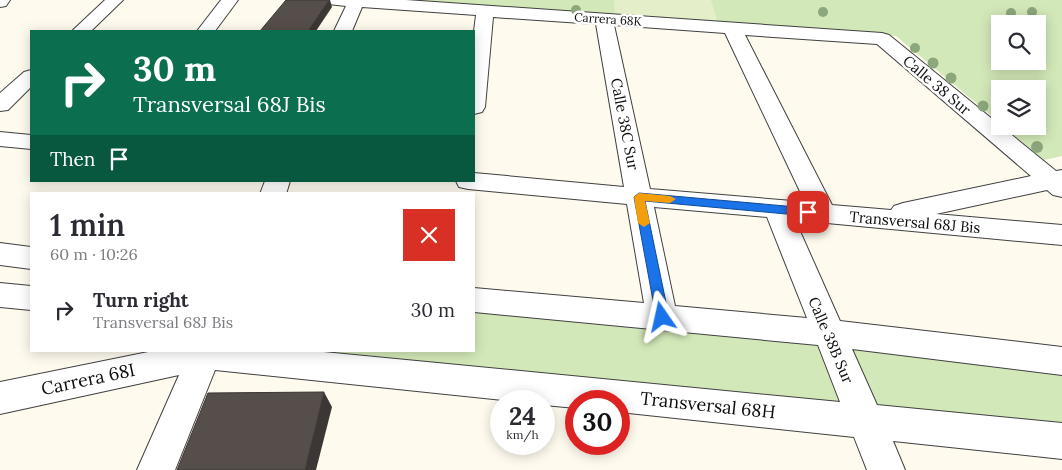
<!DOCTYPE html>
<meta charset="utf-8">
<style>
body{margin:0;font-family:Lora,serif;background:#f7f7f7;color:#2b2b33;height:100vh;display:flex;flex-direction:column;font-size:19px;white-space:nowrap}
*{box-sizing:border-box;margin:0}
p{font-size:16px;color:#7c7c81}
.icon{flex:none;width:28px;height:28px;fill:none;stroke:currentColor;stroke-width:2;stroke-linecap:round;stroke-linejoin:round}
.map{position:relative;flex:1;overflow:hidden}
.drawer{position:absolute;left:30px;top:192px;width:445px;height:160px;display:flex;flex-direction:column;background:#fff;border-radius:0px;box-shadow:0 2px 12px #0003}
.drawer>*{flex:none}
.banner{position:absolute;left:30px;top:30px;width:445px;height:152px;border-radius:0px;box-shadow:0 2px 12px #0003;background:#0b6e4f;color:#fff;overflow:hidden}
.buttons{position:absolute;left:991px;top:15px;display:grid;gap:10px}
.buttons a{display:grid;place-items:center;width:55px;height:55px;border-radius:0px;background:#fff;box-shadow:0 2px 12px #0003;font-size:25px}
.speed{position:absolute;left:490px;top:390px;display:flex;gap:10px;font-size:25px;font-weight:700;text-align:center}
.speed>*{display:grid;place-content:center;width:65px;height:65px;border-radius:50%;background:#fff;box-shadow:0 2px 12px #0003;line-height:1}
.speed small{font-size:12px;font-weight:400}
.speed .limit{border:8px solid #d22;background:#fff;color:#111}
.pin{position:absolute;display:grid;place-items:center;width:42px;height:42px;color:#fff;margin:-21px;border-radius:10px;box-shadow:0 2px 8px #0006}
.me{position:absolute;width:55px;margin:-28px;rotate:349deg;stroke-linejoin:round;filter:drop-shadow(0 0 4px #0008)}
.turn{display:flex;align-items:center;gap:18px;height:105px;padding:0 20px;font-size:22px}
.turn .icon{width:65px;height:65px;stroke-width:2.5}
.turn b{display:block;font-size:35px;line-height:42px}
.then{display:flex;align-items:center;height:48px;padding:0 20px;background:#0003;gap:10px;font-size:19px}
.round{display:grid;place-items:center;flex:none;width:52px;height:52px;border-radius:0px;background:#f7f7f7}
.headline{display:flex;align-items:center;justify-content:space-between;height:85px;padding:0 20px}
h1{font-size:30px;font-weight:600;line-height:38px}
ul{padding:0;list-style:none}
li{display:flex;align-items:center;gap:15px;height:65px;padding:0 20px}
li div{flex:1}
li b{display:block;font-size:19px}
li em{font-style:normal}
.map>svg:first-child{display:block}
.green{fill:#d3e8b8;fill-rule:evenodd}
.pitch{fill:#e4efca}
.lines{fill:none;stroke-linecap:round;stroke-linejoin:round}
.minor-casing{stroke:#404040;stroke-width:2}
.minor{fill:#fff;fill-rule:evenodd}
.tree{fill:#8da77c}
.shaded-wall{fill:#3c3734}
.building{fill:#554e4a;stroke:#3c3734}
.route{fill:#1a73e8;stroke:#114b97}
.slow{fill:#f59e0b}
.labels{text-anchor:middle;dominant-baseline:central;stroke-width:5;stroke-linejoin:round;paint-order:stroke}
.far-street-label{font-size:12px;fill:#0d0d0d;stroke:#fff}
.street-label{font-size:15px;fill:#0d0d0d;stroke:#fff}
.near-street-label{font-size:18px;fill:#0d0d0d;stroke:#fff}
</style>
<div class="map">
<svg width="1062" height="470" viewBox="0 0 1062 470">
<rect width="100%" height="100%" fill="#fefaee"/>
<g class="green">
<path d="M377,0h685v156l-18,4 -41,-34h35v-37h-38v34l-104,-87zM1000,24h38v37h-38z"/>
<path d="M474,311l588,55v61l-738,-76h150z"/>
</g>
<path class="pitch" d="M614,0h97l6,20 -102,-3z"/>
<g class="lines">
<defs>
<g id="minor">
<path d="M0,0h10l-4,6 -6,1z"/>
<path d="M105,0h18l-32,31h-19z"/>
<path d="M221,0h17l-23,31h-18z"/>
<path d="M326,0h80l476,33 7,2 167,136 6,-1v27l-9,-2 -6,-5 -111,24 126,11v20l-267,-25 45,101 222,26v28l-210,-26 25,56 185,18v36l-169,-18 12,29h-38l-13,-33 -235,-25v-11h-43v7l-32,-3v-4h-32l-297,-31 -40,100h-38l42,-95 -179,39v-32l153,-31h160l527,51 -22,-57 -344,-33v-24l170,15 -17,-99 -159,-15 -9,-2 -3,-6h18v-8l150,14 -28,-163 -103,-7 -8,90 -3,5 -8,2v-83l2,-16 -114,-8 -10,24h-18l12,-25 -18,-2zM614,25l111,8 80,169 -155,-13zM745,35l132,9 154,132 -128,27 -9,3 -3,4 -59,-5zM654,207l113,10 40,101 -132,-12z"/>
<path d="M31,70v17l-23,23 -8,1v-18l24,-21z"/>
<path d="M0,132l31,3v14l-31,-3z"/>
<path d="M265,181h25l-4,13h-26z"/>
<path d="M0,243l31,4v22l-31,-4z"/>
<path d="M0,283l31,3v24l-31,-3z"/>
</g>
</defs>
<use href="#minor" class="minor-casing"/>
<use href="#minor" class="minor"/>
</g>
<g class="tree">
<circle cx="576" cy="10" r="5"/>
<circle cx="823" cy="12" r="5"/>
<circle cx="1032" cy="12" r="5"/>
<circle cx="1011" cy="13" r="5"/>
<circle cx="915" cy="48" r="5"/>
<circle cx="933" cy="63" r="5.5"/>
<circle cx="951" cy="78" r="5.5"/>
<circle cx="983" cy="106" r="5.5"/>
<circle cx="1037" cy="147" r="6"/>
</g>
<g class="shaded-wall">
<path d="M329,0h1l2,7 -16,24h-8z"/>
<path d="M324,392l8,15 -16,63h-11z"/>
</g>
<g class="building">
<path d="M286,0h43l-21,31h-48z"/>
<path d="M185,193h48l-49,1z"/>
<path d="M324,392l-19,78h-128l31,-77z"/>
</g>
<path class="route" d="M639,193l169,15 5,4 -5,4 -163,-15 24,116 -7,6 -6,-6 -22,-120z"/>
<path class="slow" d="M639,193l31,3 6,3 -6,4 -25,-2 5,22 -6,4 -6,-4 -4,-26z"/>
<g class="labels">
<g class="far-street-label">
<text transform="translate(608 19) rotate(4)">Carrera 68K</text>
</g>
<g class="street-label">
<text transform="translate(937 85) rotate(40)">Calle 38 Sur</text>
<text transform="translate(625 124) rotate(79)">Calle 38C Sur</text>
<text transform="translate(915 222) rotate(5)">Transversal 68J Bis</text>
<text transform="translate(831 340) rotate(67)">Calle 38B Sur</text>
</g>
<g class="near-street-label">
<text transform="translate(88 379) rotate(-12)">Carrera 68I</text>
<text transform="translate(708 405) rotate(6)">Transversal 68H</text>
</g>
</g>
</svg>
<div class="buttons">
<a><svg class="icon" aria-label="search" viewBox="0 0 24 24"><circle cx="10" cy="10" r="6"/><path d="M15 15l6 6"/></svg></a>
<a><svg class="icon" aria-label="layers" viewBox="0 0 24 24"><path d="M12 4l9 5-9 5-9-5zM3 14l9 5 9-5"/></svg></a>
</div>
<div class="speed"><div>24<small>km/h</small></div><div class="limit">30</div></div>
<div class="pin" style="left:808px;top:212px;background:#d93025"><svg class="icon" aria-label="arrive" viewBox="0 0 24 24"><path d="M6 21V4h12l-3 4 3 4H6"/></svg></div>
<svg class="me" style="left:662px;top:317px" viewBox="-20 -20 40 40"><path d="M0-17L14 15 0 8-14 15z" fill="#1a73e8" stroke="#fff" stroke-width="4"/></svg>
<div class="banner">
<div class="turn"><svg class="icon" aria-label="right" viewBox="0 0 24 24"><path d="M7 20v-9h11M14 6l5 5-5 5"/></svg><div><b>30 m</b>Transversal 68J Bis</div></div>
<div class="then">Then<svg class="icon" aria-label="arrive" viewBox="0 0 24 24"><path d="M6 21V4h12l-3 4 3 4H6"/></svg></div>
</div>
<section class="drawer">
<div class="headline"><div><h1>1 min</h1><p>60 m · 10:26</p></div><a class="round" style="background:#d93025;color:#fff"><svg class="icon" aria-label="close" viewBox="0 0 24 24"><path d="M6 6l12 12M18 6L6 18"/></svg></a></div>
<ul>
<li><svg class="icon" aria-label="right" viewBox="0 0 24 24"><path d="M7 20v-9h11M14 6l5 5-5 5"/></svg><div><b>Turn right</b><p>Transversal 68J Bis</p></div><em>30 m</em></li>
</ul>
</section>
</div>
